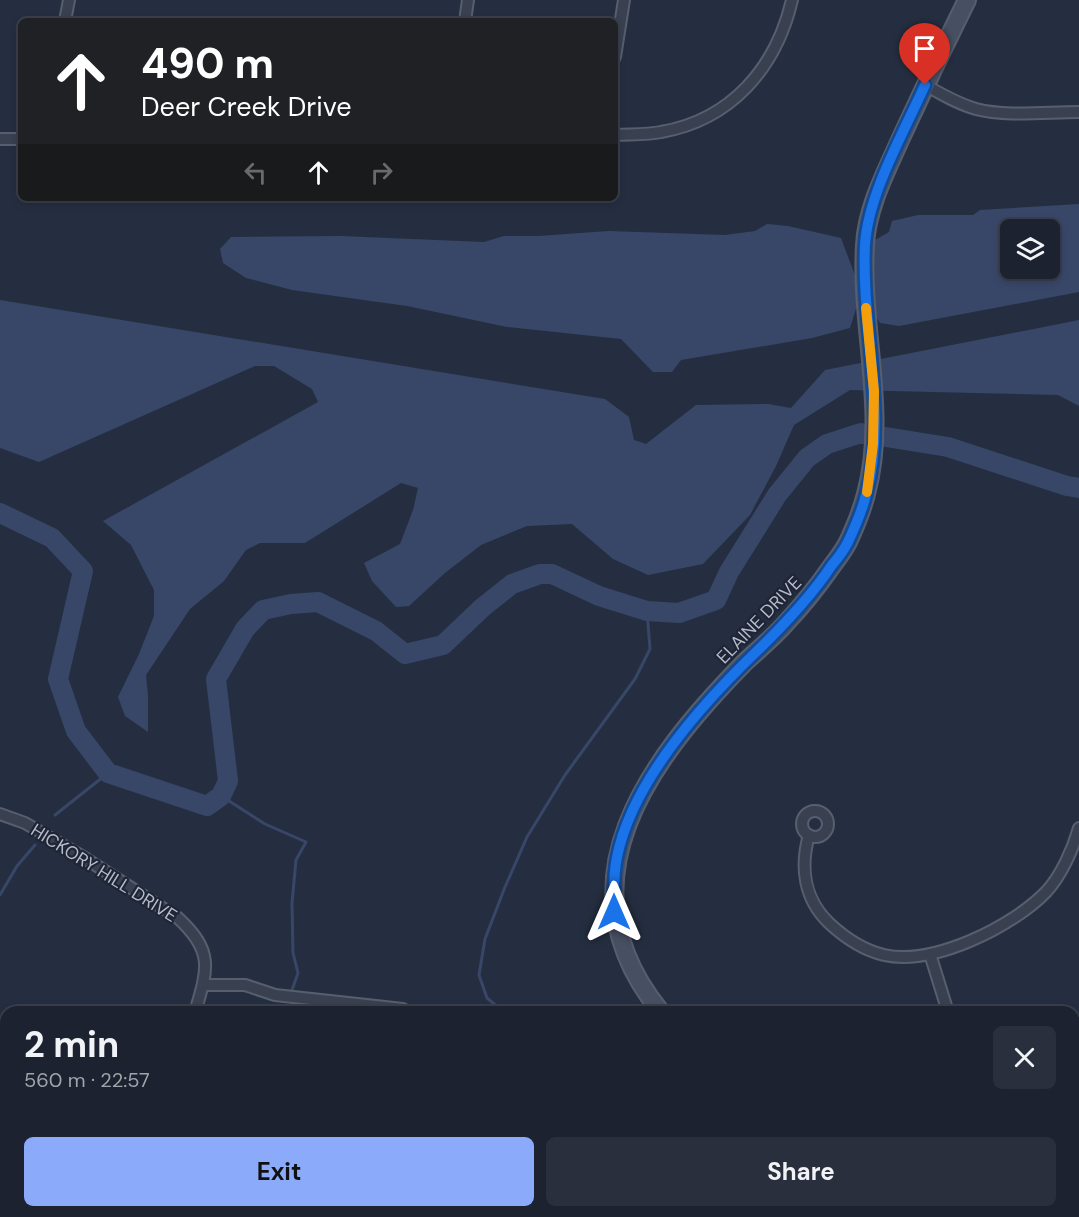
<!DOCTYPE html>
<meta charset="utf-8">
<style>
body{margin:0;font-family:"DM Sans",sans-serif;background:#292f3c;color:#f1f3f6;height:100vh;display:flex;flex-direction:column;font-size:22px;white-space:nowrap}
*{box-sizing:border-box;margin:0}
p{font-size:20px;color:#a0a4ab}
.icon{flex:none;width:33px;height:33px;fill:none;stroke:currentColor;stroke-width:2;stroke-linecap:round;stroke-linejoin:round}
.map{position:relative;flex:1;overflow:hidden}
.drawer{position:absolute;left:0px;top:1006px;width:1080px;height:212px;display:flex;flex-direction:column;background:#1c2230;border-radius:18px 18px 0 0;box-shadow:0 3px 9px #0003,0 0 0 2px #3a3f4c}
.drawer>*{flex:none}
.banner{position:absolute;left:18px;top:18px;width:600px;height:183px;border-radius:9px;box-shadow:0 3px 9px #0003,0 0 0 2px #3a3f4c;background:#202124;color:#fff;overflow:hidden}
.controls{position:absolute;left:1000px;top:219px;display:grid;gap:12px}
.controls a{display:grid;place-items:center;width:60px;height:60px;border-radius:9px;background:#1c2230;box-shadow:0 3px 9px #0003,0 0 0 2px #3a3f4c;font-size:30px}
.pin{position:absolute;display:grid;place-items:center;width:51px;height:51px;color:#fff;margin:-62px -26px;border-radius:50% 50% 50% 0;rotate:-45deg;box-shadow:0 0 6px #0007}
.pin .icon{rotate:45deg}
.me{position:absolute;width:66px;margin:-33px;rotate:0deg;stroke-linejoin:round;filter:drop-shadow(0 0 4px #0008)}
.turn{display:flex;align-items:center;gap:21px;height:126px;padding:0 24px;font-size:27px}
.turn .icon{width:78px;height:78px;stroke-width:2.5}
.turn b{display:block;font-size:42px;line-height:51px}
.lanes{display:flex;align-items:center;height:57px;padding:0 24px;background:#0003;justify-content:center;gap:30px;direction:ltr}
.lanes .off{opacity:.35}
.round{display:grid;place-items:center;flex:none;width:63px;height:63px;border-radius:9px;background:#292f3c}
.summary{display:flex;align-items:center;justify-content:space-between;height:102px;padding:0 24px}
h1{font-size:36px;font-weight:700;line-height:45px}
.cta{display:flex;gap:12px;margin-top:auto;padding:12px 24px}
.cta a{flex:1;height:69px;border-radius:9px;background:#8caafa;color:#111;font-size:24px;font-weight:700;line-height:69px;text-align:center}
.cta a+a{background:#292f3c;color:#f1f3f6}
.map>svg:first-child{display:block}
.water{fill:#384768;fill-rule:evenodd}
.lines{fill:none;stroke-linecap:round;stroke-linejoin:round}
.stream{stroke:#384768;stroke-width:3}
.river{stroke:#384768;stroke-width:20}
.street-casing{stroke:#575e6e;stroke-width:14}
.secondary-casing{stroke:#575e6e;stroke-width:20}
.street{stroke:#394050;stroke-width:10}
.secondary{stroke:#474f63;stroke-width:16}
.route-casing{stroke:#114b97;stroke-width:15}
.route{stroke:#1a73e8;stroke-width:10}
.slow{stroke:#f59e0b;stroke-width:10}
.labels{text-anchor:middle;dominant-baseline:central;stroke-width:4.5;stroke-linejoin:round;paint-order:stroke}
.street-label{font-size:18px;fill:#b6bbcb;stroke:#1e2535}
</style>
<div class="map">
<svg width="1079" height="1217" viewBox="0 0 1079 1217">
<rect width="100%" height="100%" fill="#252e40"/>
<g class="water">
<path d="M1079,204v88l-180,34 -19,-3 -5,-8 -4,-59 4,-16 14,-8 3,-11 26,-6h55l7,-5zM1011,230h39v38h-39z"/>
<path d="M767,224l21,2 53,12 15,40 3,21 -9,29 -38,10 -131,22 -9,12h-19l-32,-33 -114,-12 -100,-21 -115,-16 -46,-12 -23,-15 -3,-14 11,-12 109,-1 144,6 20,-6h35l70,-5 116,4 30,-4z"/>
<path d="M0,300l605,99 24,18 5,23 12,4 50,-39 72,-1 23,4 34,-38 254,-50v86l-21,-11 -208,-5 -56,35 -18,41 -26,49 -47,49 -55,11 -35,-16 -41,-35 -45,2 -46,19 -36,28 -36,33 -13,1 -24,-26 -8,-18 36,-19 13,-34 5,-22 -17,-5 -96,60h-45l-14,7 -22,31 -34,28 -44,66 2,21v36l-23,-16 -7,-19 21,-43 15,-38v-26l-23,-45 -28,-24 215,-119 -6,-13 -38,-23h-19l-216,96 -39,-14z"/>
</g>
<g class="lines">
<g class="stream">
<path d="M207,806l19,-7 39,25 41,18 -10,18 -4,43 1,50 5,20 -7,20"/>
<path d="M55,815l53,-42"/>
<path d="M0,895l17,-29 18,-21"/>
<path d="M292,1004l5,8"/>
<path d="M504,1012l-17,-14 -8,-23 6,-36 20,-52 22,-50 38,-62 70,-96 15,-30 -3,-38"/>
<path d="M403,1212v5"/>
</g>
<path class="river" d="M0,513l52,25 31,33 -25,108 18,52 32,42 99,33 14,-10 7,-15 -12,-102 29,-50 18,-19 28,-6 27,-2 58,29 29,23 38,-9 40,-38 29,-23 28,-10h12l47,22 48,15 32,2 37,-13 13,-28 48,-77 30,-37 20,-14 34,-11 87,14 119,39 12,2"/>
<defs>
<g id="street">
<path d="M65,21l4,-21"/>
<path d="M465,21l3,-21"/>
<path d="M615,57l9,-57"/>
<path d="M925,85c16,9 33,19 51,24 30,8 71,3 103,3"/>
<path d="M615,135c15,-1 31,0 46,-3 70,-12 115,-64 131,-132"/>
<path d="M0,139h21"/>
<circle cx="815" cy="824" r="13"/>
<path d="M0,814l25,9 55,32 98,63c36,33 30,51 17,94"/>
<path d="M809,835c-9,32 -5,64 20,88 16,15 34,27 55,32 49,11 128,-28 162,-63 15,-16 27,-43 33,-64"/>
<path d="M930,954l18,58"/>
<path d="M203,985h42l30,10 128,14"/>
<path d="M0,1091h6"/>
<path d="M1074,1098l5,1"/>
<path d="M134,1217l1,-5"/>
</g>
<g id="secondary">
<path d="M661,1012c-106,-129 -12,-252 84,-350 14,-13 29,-25 41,-39 17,-18 32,-37 46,-57 6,-8 12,-16 16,-24 7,-15 14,-32 18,-48 22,-80 -6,-167 -1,-249 2,-38 21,-73 36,-107 21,-46 43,-92 66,-138"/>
<path d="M777,1212v5"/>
</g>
</defs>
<use href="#street" class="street-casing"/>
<use href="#secondary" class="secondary-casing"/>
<use href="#street" class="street"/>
<use href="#secondary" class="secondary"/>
</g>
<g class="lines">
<defs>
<path id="route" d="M614,912c0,-18 -1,-37 3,-55 15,-75 85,-153 139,-205 28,-27 54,-54 76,-87 6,-7 12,-15 16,-23 7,-15 14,-31 18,-47 22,-78 -5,-170 -1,-250 3,-51 39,-113 60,-160"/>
</defs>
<use href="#route" class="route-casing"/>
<use href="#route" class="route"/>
<path class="slow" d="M866,308l8,83 -1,53 -6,48"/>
</g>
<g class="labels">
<g class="street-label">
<text transform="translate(759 620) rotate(-46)">ELAINE DRIVE</text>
<text transform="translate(104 873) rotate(32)">HICKORY HILL DRIVE</text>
</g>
</g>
</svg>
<div class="controls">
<a><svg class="icon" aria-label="layers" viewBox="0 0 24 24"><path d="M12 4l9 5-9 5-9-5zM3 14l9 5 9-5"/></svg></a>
</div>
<div class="pin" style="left:925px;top:85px;background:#d93025"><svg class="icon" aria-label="arrive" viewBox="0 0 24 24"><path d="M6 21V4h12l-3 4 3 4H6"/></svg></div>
<svg class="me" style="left:614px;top:912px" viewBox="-20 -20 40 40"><path d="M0-17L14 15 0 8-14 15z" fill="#1a73e8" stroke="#fff" stroke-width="4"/></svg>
<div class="banner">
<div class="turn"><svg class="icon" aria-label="ahead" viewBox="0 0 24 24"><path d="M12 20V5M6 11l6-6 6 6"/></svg><div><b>490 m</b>Deer Creek Drive</div></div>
<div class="lanes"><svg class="icon off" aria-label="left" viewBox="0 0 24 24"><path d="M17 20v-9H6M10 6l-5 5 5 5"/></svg><svg class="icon" aria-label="ahead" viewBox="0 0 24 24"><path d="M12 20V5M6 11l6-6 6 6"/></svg><svg class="icon off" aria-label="right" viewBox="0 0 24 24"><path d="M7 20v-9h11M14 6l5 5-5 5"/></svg></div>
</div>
<section class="drawer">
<div class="summary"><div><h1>2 min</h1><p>560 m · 22:57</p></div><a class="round"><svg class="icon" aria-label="close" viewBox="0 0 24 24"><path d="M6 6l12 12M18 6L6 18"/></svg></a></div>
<div class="cta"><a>Exit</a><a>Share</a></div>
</section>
</div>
